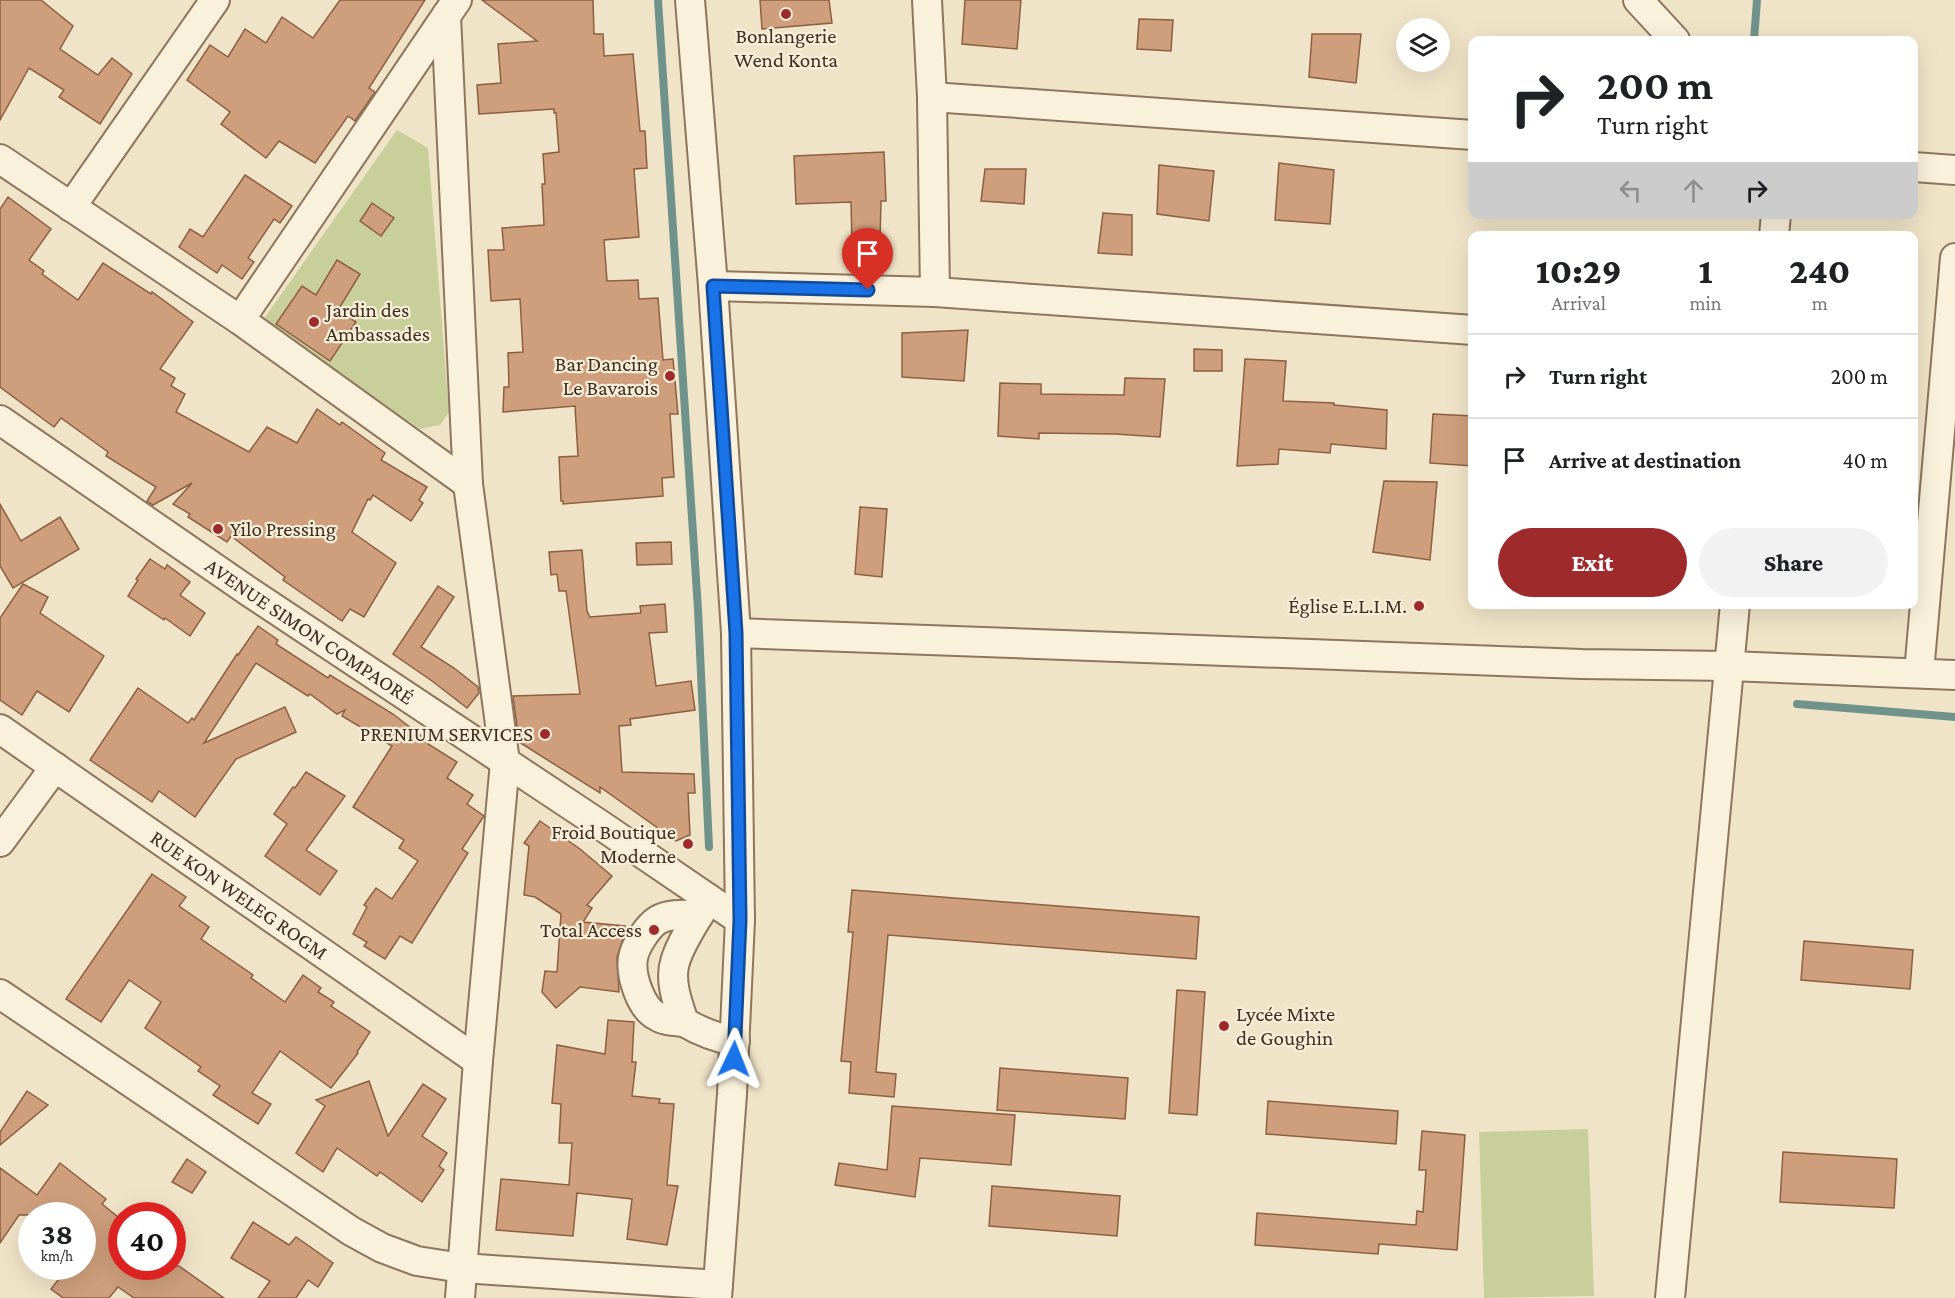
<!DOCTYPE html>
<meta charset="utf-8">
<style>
body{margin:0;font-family:"Crimson Pro",serif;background:#f2f2f2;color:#202124;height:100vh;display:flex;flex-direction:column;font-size:22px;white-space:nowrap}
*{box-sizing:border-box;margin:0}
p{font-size:20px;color:#757577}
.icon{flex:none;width:33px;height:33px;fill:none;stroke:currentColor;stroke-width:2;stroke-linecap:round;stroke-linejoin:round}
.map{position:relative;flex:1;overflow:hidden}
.drawer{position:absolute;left:1468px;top:231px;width:450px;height:378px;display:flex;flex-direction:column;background:#fff;border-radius:12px;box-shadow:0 6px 24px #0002}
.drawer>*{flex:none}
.top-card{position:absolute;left:1468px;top:36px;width:450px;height:183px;border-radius:12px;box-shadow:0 6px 24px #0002;background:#fff;color:#202124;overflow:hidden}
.fabs{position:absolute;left:1396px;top:18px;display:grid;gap:12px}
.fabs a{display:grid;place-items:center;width:54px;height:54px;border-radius:50%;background:#fff;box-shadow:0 6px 24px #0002;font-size:30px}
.speed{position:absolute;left:18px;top:1202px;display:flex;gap:12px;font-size:30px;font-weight:700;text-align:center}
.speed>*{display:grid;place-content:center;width:78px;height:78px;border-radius:50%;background:#fff;box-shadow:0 6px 24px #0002;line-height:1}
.speed small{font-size:15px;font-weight:400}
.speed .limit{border:9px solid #d22;background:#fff;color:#111}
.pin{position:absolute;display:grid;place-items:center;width:51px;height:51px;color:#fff;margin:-62px -26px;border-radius:50% 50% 50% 0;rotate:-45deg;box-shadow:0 0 6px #0007}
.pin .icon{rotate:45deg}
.me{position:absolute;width:66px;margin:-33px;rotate:2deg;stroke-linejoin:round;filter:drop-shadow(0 0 4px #0008)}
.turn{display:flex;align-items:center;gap:21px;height:126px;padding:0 30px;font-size:27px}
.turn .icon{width:78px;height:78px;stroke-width:2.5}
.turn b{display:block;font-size:42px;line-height:51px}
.lanes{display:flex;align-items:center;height:57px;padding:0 30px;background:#0003;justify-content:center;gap:30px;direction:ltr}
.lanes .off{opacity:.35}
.eta{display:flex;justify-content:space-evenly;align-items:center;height:102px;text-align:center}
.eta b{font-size:36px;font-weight:800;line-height:42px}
.button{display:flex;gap:12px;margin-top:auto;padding:12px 30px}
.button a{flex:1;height:69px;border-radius:36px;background:#9e2a2b;color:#fff;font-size:24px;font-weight:800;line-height:69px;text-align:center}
.button a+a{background:#f2f2f2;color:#202124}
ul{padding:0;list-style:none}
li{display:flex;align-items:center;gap:18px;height:84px;padding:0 30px;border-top:2px solid #e0e0e0}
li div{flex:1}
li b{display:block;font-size:22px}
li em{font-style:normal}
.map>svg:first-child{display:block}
.green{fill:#c9cf9b}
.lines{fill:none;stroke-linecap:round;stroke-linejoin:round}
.stream{stroke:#6f938a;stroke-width:8}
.building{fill:#cf9f7d;stroke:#8d5f41;stroke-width:1.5}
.minor-casing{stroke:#8d765c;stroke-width:32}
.minor{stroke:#faf1dc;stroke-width:28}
.route-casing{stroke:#114b97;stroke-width:15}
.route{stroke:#1a73e8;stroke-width:10}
.poi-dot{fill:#9e2a2b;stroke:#f7eed8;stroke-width:2}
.labels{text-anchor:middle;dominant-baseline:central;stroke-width:4.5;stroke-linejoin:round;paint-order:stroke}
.poi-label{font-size:21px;fill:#3d2e20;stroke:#f7eed8;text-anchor:end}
.street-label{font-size:21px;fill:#3d2e20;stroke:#f7eed8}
</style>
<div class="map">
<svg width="1955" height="1298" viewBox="0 0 1955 1298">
<rect width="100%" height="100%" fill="#f0e4c8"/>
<g class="green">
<path d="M397,130l31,18 21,264 -9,13 -20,4 -157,-109z"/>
<path d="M1588,1129l6,167 -110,2 -5,-166z"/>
</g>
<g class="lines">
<g class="stream">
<path d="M658,0l40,609 11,238"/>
<path d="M1754,40l3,-40"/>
<path d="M1797,704l158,13"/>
</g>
</g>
<g class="building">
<path d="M0,0h41l32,26 -13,23 38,26 14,-17 20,16 -32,50 -41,-27 5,-7 -35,-22 -29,52z"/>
<path d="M340,0h85l-56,88 6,4 -20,29 -7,-5 -33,47 -36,-22 -13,17 -45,-34 9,-12 -43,-32 23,-35 18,12 17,-28 21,14 16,-26 31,21z"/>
<path d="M482,0h111l1,34h9l1,22 29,-2 7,77h5l2,37 -13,1 5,68 -35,3 3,41 31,-1 1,19 19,-1 5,62 10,-1 5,55h-8l4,63 -12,1 1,18 -100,8v-3h-2l-2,-44 19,-1 -3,-50 -72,6 1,-25h5l-1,-34 15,-1 -3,-53 -29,2 -3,-51h16l-2,-22 42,-3 -2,-41h3l-2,-30 16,-2 -3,-39h-2v-4l-75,5 -2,-29 24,-2 -3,-39 39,-3z"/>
<path d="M760,0h69l3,23 -70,6z"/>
<path d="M965,0h56l-4,49 -55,-5z"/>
<path d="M1139,19l34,1 -2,31 -34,-2z"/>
<path d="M1312,34h49l-5,49 -47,-6z"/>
<path d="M884,152l2,49h-5l-1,39 -28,4 -1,-42 -55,2 -2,-48z"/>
<path d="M1279,163l55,7 -4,54 -55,-4z"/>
<path d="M1159,165l55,6 -5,50 -52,-7z"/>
<path d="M985,169h41l-2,35 -43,-3z"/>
<path d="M245,175l47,31 -12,17 -6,-4 -26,39 6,4 -12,17 -20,-14 -5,8 -38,-26 11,-18 13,8z"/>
<path d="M8,197l43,32 -22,31 15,11 -2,3 36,26 25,-37 48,31 1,-2 41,30 -33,47 15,9 -4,8 14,8 -9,18 73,40 18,-25 30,16 20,-34 23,16 2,-3 43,31 -4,7 46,27 -8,13 4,3 -12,18 -38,-26 -3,5 -2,-1 -16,33 44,31 -32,54 -14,-8 -8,12 -59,-41 2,-3 -54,-41 -4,6 -39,-25 2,-3 -17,-10 19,-21 -39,22 -6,-4 9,-14 -50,-31 2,-4 -47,-34 -7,9 -54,-40v-178z"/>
<path d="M372,203l22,15 -13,18 -21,-15z"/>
<path d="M1103,213l29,2v40l-34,-2z"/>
<path d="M337,260l23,14 -22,36 18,12 -26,39 -54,-37 26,-38 14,9z"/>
<path d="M968,330l-4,51 -62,-4v-44z"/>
<path d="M1194,349l28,1v21h-28z"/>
<path d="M1245,359l41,2 -3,40 51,2v2l53,5 -1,39 -55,-5 -1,9 -51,-4 -1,15 -41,2z"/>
<path d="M1125,378l40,1 -5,58 -45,-3 -76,-1v6l-41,-3 2,-53 41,1v10l83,1z"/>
<path d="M1433,414l40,2v50l-43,-3z"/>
<path d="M1384,481l53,1 -7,78 -57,-8z"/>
<path d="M0,504l21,37 39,-24 19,32 -66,39 -13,-22z"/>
<path d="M860,507l27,2 -5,68 -27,-3z"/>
<path d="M671,542l1,22 -35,1 -1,-22z"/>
<path d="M582,550l5,61 3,6 51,-4 -1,-7 25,-2 2,28 -18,1 7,53 35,-5 4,29 -65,9 1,6 -12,1 3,46 72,2 1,19h-7l2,42 -14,6 -76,-54v6l-81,-51 -6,-46 67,-2 -14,-103h-7l-2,-17 -6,1 -2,-23z"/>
<path d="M150,559l15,10 2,-4 23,17 -10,13 25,18 -15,23 -25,-18 -1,2 -36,-24 10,-16 -2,-1z"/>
<path d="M23,584l25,13 -8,16 64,43 -35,56 -32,-21 -15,24 -22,-15v-82z"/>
<path d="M438,586l16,11 -33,50 33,21 24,19 1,6 -12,15 -35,-27 -39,-27z"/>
<path d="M258,626l20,14 -2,4 52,34 2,-3 63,39 36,28 -1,2 29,18 -10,16 26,17 -6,9 17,12 -22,33 6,4 -56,90 -12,-7 -15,23 -21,-13 3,-4 -14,-8 14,-27 -3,-2 12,-17 16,11 26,-38 -19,-13 5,-8 -51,-33 39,-61 -50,-30 3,-6 -8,4 -27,-20 -2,2 -52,-33 -52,80 81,-36 11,25 -60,27 -41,58 -36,-26 -7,11 -62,-42 48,-72 50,35 4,-5 2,2 43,-66 1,1z"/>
<path d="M306,772l39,24 -39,54 31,21 -17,24 -55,-39 22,-32 -13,-10 19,-27 2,1z"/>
<path d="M540,821l40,28 32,27 -25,29 5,3 -9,14 42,4 -1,9 -7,22 2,35 -39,-5 -24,21 -14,-16 3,-21 12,1 4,-58 -26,-17 -11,-2 5,-49 -5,-3z"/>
<path d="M152,874l34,23 -7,9 30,21 -8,12 52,36 -2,3 34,24 18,-27 18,13 -3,4 16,10 -3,4 39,26 -13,20 1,1 -27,35 -51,-37 -28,42 19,11 -13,20 -45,-29 7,-9 -22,-15 3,-4 -56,-39 16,-26 -32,-22 -28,42 -35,-23z"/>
<path d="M852,890l347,27 -3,42 -308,-24 -12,137 20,2 -2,23 -45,-4 2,-31 -10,-1 12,-129h-5z"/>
<path d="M1804,941l109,9 -3,39 -109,-9z"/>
<path d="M1177,990l28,2 -8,123 -28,-2z"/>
<path d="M608,1020l26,2 -2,40h4l-4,34 28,3 -1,4 15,1 -7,81 11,1 -11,59 -40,-6 5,-40 -55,-6 -4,43 -77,-6 5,-51 68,6 3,-42h-13l2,-39 -9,-1 5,-58 48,9z"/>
<path d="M1000,1068l128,10 -3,41 -128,-9z"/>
<path d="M369,1081l19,55 35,-52 23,15 -24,37 25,17 -8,13 5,4 -22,32 -42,-30 -3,4 -40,-28 -14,24 -27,-19 29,-47 -9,-6z"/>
<path d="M27,1091l21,14 -48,40v-13z"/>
<path d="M1268,1101l130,10 -2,33 -130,-10z"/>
<path d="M892,1106l123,9 -4,50 -91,-7 -5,39 -80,-12 4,-22 48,7z"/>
<path d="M1422,1131l43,4 -8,115 -78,-6 -1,10 -123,-9 2,-32 159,12 1,-14 6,1 3,-42h-7z"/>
<path d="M1783,1152l114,7 -3,49 -114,-6z"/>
<path d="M187,1159l19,13 -14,21 -20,-11z"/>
<path d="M60,1163l46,36 -4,5 16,13 -2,4 6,4v41h57l45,32h-90l-16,-11 -9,11h-46l-12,-9 18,-23h13v-51h-63l-19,28v-75l37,27z"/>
<path d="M992,1186l128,10 -3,40 -128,-10z"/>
<path d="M253,1222l36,23 7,-8 37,26 -15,24 -10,-7 -12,18h-38l12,-17 -39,-23z"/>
</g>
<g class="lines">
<defs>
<g id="minor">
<path d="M457,0l-11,16 22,468 37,278 -27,299 -18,237"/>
<path d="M690,0l23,286 23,347 4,287 -8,174 -15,204"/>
<path d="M927,0l5,97 3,195"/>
<path d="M1638,0l37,40"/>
<path d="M932,97l541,38"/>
<path d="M0,159l240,161 228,164"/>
<path d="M1914,167l41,3"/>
<path d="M71,207l144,-207"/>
<path d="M1774,236l2,-22"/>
<path d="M713,286l222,6 538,38"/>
<path d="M240,320l206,-304"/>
<path id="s1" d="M0,420l251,173 351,233 138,94"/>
<path d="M736,633l846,31 147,2 226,9"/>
<path d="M1919,673l36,-415"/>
<path id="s2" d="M0,729l478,332"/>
<path d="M0,842l55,-75"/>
<path d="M709,899c-11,18 -28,42 -34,63 -6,19 3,42 9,60 17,10 32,16 51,19"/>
<path d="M0,994l351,237 31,17 35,13 45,7 256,17"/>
<path d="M684,1022c-9,-1 -20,-1 -27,-6 -16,-7 -27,-41 -24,-58 2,-12 15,-32 25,-38 12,-7 28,-5 41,-5"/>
<path d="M1670,1298l65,-694"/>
</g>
</defs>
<use href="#minor" class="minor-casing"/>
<use href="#minor" class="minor"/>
</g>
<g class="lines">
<defs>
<path id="route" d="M734,1059l6,-139 -4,-287 -23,-347 155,4"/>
</defs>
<use href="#route" class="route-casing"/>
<use href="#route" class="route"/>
</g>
<g class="poi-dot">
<circle cx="786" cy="14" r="6"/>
<circle cx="314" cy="322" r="6"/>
<circle cx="670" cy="376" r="6"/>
<circle cx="218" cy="529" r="6"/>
<circle cx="1419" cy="606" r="6"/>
<circle cx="545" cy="734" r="6"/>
<circle cx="688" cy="844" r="6"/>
<circle cx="654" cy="930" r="6"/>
<circle cx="1224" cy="1026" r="6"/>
</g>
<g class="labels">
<g class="poi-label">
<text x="786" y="36" text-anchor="middle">Bonlangerie<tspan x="786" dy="24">Wend Konta</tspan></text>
<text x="326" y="310" text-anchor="start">Jardin des<tspan x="326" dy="24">Ambassades</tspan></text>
<text x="658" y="364">Bar Dancing<tspan x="658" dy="24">Le Bavarois</tspan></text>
<text x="230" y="529" text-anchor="start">Yilo Pressing</text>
<text x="1407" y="606">Église E.L.I.M.</text>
<text x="533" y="734">PRENIUM SERVICES</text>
<text x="676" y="832">Froid Boutique<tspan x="676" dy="24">Moderne</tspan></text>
<text x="642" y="930">Total Access</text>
<text x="1236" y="1014" text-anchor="start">Lycée Mixte<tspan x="1236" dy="24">de Goughin</tspan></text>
</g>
<g class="street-label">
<text stroke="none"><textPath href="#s1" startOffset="375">AVENUE SIMON COMPAORÉ</textPath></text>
<text stroke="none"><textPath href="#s2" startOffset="291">RUE KON WELEG ROGM</textPath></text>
</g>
</g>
</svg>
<div class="fabs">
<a><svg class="icon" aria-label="layers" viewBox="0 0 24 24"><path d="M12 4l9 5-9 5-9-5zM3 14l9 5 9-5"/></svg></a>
</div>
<div class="speed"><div>38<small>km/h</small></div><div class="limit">40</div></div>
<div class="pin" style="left:868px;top:290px;background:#d93025"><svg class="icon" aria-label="arrive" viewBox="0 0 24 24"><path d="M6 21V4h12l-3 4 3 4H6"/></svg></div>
<svg class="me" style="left:734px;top:1059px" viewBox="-20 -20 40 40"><path d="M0-17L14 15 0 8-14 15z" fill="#1a73e8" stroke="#fff" stroke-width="4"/></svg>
<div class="top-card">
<div class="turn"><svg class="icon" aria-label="right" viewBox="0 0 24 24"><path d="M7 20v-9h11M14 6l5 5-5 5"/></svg><div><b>200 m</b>Turn right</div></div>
<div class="lanes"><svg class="icon off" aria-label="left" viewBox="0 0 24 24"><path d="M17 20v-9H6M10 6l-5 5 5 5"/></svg><svg class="icon off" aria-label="ahead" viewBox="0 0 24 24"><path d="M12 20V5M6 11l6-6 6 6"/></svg><svg class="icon" aria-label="right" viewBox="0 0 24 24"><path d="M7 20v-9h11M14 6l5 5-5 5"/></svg></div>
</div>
<section class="drawer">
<div class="eta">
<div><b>10:29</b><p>Arrival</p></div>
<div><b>1</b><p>min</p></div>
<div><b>240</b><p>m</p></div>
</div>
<ul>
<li><svg class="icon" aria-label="right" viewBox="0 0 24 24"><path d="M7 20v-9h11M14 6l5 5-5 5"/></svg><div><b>Turn right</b></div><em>200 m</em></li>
<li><svg class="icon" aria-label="arrive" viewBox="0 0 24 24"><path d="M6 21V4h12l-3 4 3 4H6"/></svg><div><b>Arrive at destination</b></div><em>40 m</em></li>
</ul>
<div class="button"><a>Exit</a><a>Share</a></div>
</section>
</div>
